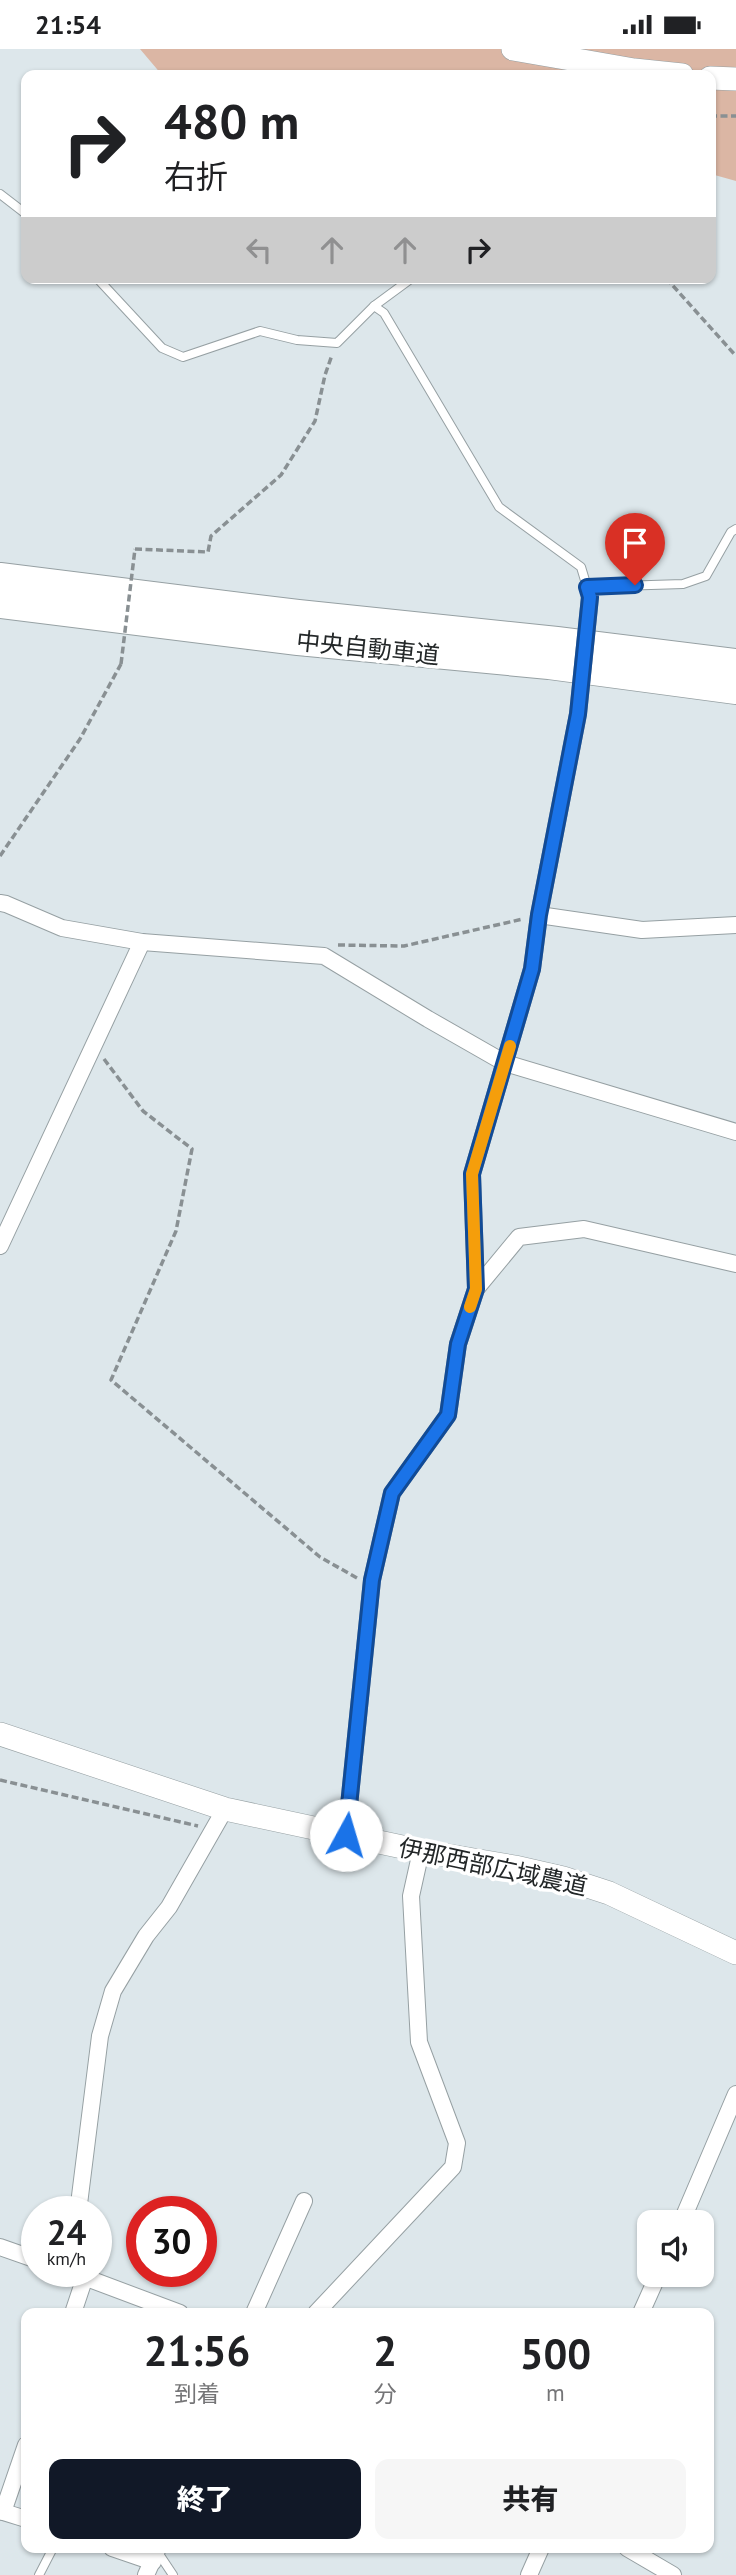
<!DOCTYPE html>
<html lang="ja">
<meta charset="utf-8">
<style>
body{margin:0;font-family:"PT Sans","Noto Sans JP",sans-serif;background:#f6f6f6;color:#202124;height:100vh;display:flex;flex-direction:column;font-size:26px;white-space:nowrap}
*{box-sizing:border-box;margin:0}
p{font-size:23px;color:#757577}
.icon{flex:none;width:38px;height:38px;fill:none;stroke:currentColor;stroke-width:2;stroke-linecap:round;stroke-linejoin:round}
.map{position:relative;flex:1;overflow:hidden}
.drawer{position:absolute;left:21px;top:2259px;width:693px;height:245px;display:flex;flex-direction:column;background:#fff;border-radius:14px;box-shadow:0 2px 5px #0004}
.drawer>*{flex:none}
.top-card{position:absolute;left:21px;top:21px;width:695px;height:214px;border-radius:14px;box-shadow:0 2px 5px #0004;background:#fff;color:#202124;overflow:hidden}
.controls{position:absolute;left:637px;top:2161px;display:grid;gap:14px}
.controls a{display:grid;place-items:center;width:77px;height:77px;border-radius:14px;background:#fff;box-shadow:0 2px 5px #0004;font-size:35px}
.speed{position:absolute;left:21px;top:2147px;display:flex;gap:14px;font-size:35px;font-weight:700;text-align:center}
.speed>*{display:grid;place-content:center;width:91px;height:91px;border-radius:50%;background:#fff;box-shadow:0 2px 5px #0004;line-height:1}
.speed small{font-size:18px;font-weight:400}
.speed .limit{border:10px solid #d22;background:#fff;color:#111}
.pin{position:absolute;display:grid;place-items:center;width:60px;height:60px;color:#fff;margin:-72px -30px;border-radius:50% 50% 50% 0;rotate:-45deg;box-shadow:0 0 7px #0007}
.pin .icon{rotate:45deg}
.me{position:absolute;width:77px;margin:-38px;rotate:6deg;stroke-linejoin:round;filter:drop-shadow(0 0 5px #0008)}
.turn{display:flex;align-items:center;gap:24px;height:147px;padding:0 28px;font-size:32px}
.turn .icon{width:91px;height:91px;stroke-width:2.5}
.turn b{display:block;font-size:49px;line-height:60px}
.lanes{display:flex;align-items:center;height:66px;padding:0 28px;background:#0003;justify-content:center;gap:35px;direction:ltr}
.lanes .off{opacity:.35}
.eta{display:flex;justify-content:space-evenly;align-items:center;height:119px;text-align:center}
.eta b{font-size:42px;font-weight:800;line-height:49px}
.cta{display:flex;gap:14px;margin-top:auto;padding:14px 28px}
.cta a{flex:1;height:80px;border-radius:14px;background:#111827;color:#fff;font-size:28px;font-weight:800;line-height:80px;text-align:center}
.cta a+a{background:#f6f6f6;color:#202124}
.status{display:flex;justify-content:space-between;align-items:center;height:49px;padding:0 35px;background:#fff;direction:ltr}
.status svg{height:19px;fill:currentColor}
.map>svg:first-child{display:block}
.green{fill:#dbb6a4}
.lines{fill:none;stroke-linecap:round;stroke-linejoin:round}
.lane-casing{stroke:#96a0a3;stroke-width:10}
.street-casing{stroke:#96a0a3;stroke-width:18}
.secondary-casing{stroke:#96a0a3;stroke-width:24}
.highway-casing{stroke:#96a0a3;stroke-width:30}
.path{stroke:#899093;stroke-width:3.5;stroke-dasharray:7 3.5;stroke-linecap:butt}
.lane{stroke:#fff;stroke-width:8}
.street{stroke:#fff;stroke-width:16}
.secondary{stroke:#fff;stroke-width:23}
.highway{stroke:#fff;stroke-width:28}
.street-bridge-casing{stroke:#96a0a3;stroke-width:18;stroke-linecap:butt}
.path-bridge{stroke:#899093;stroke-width:3.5;stroke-dasharray:7 3.5;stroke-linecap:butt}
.street-bridge{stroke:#fff;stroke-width:16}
.route-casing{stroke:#114b97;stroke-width:18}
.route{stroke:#1a73e8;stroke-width:12}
.slow{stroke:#f59e0b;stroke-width:12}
.labels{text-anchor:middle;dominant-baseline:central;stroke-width:7;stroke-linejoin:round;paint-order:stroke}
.street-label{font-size:24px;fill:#232728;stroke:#fff}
</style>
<div class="status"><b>21:54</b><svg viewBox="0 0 49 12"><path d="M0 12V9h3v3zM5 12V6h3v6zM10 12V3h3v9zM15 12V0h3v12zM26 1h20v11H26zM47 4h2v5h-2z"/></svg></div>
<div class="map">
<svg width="736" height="2526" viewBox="0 0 736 2526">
<rect width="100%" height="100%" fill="#dde7eb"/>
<path class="green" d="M140,0h596v132l-25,-7 -1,-99h-548z"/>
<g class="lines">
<defs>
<g id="lane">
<path d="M0,145l26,20"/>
<path d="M97,229l65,70 21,9 77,-26 37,9 40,3 37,-37 10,7 115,194 82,60 9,30"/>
<path d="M374,257l38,-28"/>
<path d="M587,538l96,-3 23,-8 25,-44 5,-3"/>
<path d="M157,2502l16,24"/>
<path d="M39,2526l14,-27"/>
</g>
<g id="street">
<path d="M0,854l6,1 56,24 80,14 182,14 104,63 77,44 231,69"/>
<path d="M539,866l103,15 94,-5"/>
<path d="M0,1197l142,-304"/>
<path d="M476,1240l43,-52 65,-8 152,35"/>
<path d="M346,1786l26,-255 20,-87 56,-78 10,-71 18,-55 -4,-115 60,-205 7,-54 39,-201"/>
<path d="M78,2163l22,-176 13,-45 33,-55 23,-29 56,-98"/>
<path d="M681,2174l55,-129"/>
<path d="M0,2198l37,13"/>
<path d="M68,2222l112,42"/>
<path d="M73,2264l12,-36"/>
<path d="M254,2264l50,-112"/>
<path d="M316,2264l137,-146 4,-24 -38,-101 -8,-146 10,-45"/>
<path d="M641,2264l17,-38"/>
<path d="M0,2462l26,8"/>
<path d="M3,2463l23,-67"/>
<path d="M112,2499l41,14"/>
<path d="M627,2499l46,27"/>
<path d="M146,2526l12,-27"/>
<path d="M529,2526l12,-27"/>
</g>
<g id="secondary">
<path d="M513,0l121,21 48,5"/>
<path d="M710,29l26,1"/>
<path d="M0,1685l225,75 196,42 94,16 48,11 46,15 127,60"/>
</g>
<g id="highway">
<path d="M0,528l298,37 259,27 179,22"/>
<path d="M0,555l298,37 251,24 187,25"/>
</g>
</defs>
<use href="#lane" class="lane-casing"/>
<use href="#street" class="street-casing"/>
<use href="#secondary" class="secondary-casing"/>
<use href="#highway" class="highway-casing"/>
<g class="path">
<path d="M710,67h26"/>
<path d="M666,229l70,78"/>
<path d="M135,500l73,3 3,-16 70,-61 34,-54 10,-46 7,-20"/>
<path d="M0,807l80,-117 41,-75"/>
<path d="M338,896l66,1 119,-27"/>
<path d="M104,1010l39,52 49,38 -16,82 -65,149 209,177 37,21"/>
<path d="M0,1731l198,46"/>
</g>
<use href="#lane" class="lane"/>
<use href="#street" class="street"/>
<use href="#secondary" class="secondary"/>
<use href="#highway" class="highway"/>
<defs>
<path id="street-bridge" d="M578,665l12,-117"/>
</defs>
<use href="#street-bridge" class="street-bridge-casing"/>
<path class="path-bridge" d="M121,615l14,-115"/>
<use href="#street-bridge" class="street-bridge"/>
</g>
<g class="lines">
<defs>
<path id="route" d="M346,1786l26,-255 20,-87 56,-78 10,-71 18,-55 -4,-115 60,-205 7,-54 39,-201 12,-117 -3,-10 48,-2"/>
</defs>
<use href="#route" class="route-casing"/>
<use href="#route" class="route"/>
<path class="slow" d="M470,1258l6,-18 -4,-115 38,-128"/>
</g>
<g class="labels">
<g class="street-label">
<text transform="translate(368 599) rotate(6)">中央自動車道</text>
<text transform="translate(493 1818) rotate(12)">伊那西部広域農道</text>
</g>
</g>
</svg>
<div class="controls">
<a><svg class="icon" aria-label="sound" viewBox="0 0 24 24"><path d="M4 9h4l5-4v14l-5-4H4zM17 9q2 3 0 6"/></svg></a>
</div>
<div class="speed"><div>24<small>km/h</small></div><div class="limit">30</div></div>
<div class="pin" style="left:635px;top:536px;background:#d93025"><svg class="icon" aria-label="arrive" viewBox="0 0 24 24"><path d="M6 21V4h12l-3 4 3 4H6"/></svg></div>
<svg class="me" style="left:346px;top:1786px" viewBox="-20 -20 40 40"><circle r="19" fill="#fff"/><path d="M0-13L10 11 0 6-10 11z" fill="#1a73e8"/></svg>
<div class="top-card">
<div class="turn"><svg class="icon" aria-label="right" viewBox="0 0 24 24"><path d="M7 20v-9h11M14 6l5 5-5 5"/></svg><div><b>480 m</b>右折</div></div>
<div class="lanes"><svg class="icon off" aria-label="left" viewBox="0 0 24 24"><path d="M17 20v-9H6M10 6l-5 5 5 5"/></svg><svg class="icon off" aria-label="ahead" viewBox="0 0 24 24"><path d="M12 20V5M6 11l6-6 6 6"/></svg><svg class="icon off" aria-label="ahead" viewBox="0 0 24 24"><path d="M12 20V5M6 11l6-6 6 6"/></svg><svg class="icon" aria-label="right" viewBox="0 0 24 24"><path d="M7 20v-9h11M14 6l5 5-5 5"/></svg></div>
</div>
<section class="drawer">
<div class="eta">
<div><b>21:56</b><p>到着</p></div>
<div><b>2</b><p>分</p></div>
<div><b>500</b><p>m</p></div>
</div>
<div class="cta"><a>終了</a><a>共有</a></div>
</section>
</div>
